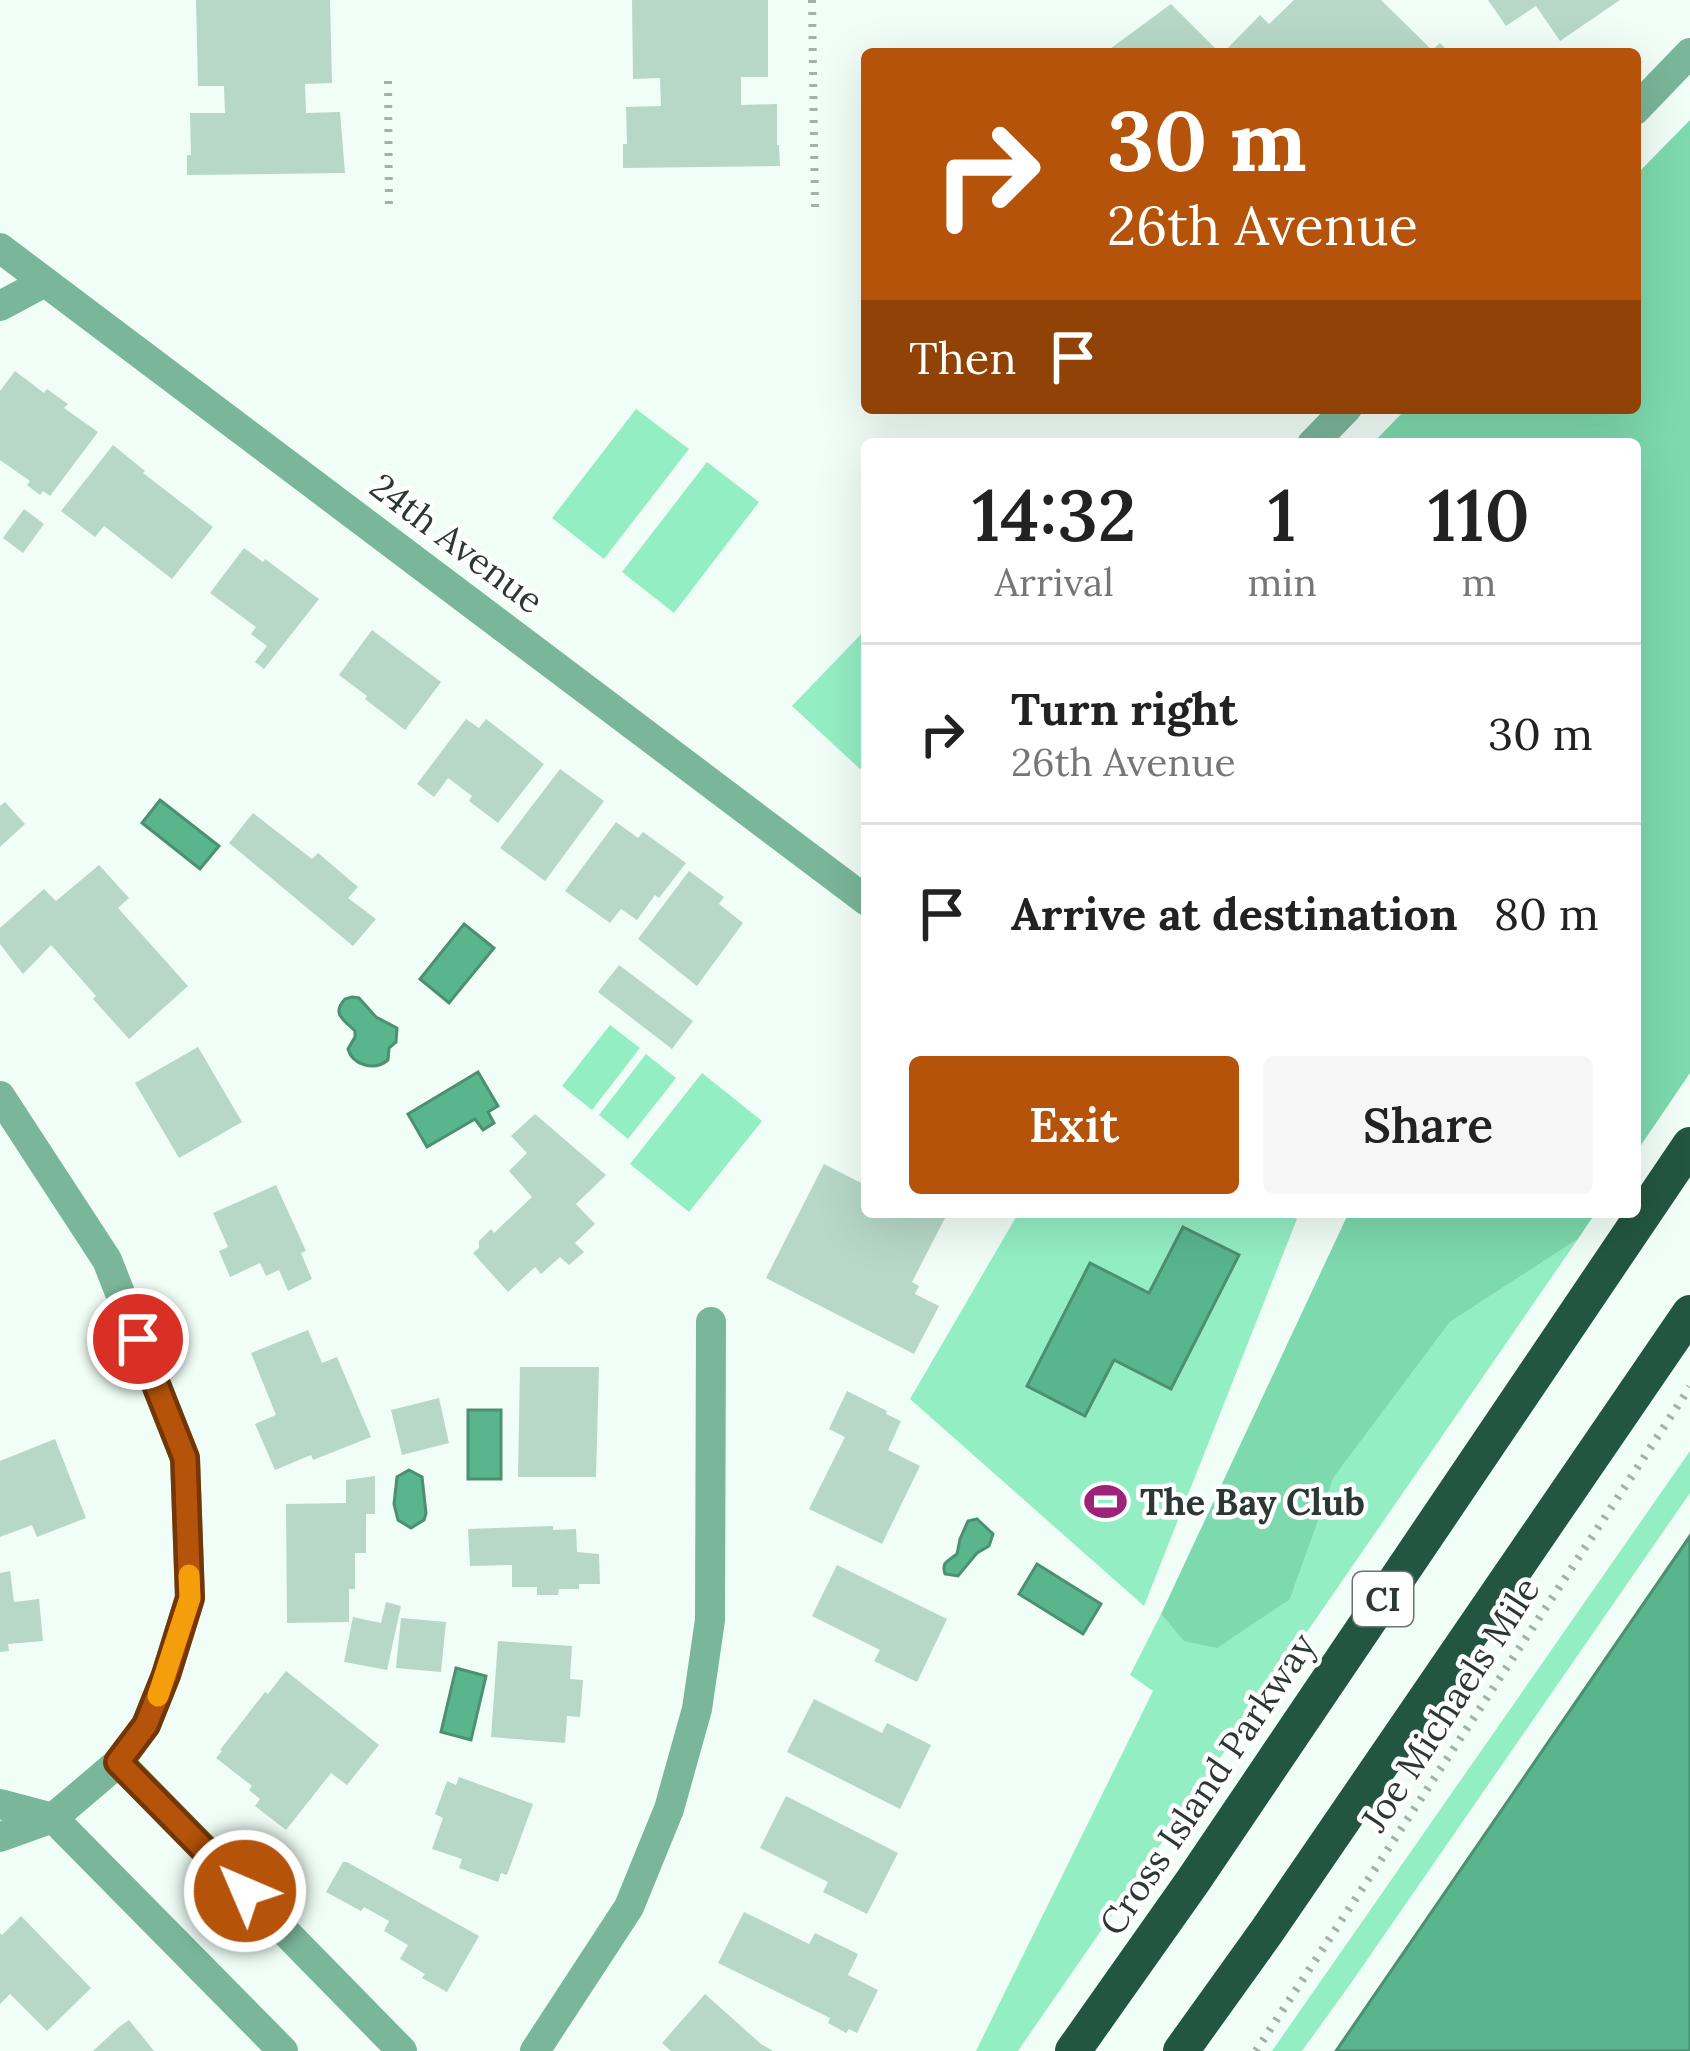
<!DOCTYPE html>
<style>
body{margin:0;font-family:Lora,serif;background:#f6f6f6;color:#222;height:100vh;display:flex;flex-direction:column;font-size:45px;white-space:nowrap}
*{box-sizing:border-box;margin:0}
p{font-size:39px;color:#767676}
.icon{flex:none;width:66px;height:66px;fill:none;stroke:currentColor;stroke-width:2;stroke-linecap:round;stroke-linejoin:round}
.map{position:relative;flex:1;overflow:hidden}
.panel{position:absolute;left:861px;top:438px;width:780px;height:780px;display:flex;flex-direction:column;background:#fff;border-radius:12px;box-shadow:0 12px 48px #0002}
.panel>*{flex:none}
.top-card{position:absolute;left:861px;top:48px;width:780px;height:366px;border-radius:12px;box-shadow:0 12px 48px #0002;background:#b45309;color:#fff;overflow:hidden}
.pin{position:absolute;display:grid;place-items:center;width:102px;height:102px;color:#fff;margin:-51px;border:6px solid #fff;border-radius:50%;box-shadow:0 3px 12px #0007}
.me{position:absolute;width:132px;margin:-66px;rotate:315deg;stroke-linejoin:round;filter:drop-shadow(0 0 9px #0008)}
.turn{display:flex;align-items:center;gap:42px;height:252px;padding:0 48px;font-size:54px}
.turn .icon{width:156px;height:156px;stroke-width:2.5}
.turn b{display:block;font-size:84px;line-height:102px}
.then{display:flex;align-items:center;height:114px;padding:0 48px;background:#0003;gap:24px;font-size:45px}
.eta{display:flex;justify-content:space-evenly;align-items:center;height:204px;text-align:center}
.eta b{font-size:72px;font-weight:600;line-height:84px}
.action{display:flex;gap:24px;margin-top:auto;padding:24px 48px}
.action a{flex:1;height:138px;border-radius:12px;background:#b45309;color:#fff;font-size:48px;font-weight:600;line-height:138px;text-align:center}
.action a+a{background:#f6f6f6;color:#222}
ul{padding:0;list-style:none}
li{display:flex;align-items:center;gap:36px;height:180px;padding:0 48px;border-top:3px solid #e0e0e0}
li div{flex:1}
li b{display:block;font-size:45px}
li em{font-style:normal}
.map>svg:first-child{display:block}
.green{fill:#94eec4}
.forest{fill:#7dd9ae}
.water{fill:#59b58c;stroke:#4c9071;stroke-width:3}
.building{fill:#b7d8c7}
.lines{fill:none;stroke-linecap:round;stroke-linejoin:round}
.path{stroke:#a4b1aa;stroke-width:8;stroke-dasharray:3 9;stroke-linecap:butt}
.minor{stroke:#7ab699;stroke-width:30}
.highway{stroke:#235640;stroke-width:36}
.route-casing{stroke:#753606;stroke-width:30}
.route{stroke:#b45309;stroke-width:21}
.slow{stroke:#f59e0b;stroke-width:21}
.labels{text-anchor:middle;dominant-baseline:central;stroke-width:9;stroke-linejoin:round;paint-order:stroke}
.shield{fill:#fff;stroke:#6b7470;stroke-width:3}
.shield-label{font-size:33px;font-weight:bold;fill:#2c3933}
.street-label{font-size:36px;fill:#2c3933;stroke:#fff}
.poi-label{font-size:36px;font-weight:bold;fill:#2c3933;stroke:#fff;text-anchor:start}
</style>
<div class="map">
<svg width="1690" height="2051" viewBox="0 0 1690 2051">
<rect width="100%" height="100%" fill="#f1fef7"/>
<g class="green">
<path d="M636,409l53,40 -85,110 -52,-41z"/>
<path d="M707,462l52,40 -85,111 -52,-41z"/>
<path d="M867,628v133l-7,8 -68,-63z"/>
<path d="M610,1025l30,23 -48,62 -30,-24z"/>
<path d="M646,1054l30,24 -48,61 -29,-24z"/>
<path d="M702,1073l60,48 -73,91 -59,-48z"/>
<path d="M1019,1212h266l12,7 -153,387 -234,-207z"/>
<path d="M1578,1239l-560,812h-42l177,-360 -23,-16 31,-61 23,26 106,-41 44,-122 116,-155z"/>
<path d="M1690,1451v42l-341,493 -47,65h-30z"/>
</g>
<g class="forest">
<path d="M1690,120v953l-55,81v-710h-263l35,-36h228v-232z"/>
<path d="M1349,1212h247l-18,27 -128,83 -116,155 -44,122 -73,49 -33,-7 -23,-27z"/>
</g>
<g class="water">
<path d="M160,800l59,46 -19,23 -58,-46z"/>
<path d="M464,924l30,24 -45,55 -29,-24z"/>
<path d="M352,997l7,1 17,19 21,11 -1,14 -7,6 -1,12c-13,11 -35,6 -40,-11l7,-12v-6c-11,-11 -24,-17 -10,-32z"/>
<path d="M478,1072l20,34 -10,6 6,11 -11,7 -8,-11 -48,28 -19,-33z"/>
<path d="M1183,1227l56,28 -68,134 -57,-29 -29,56 -58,-30 63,-123 59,30z"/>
<rect x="468" y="1410" width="33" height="69"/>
<path d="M409,1470l13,7 4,36 -2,7 -13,8 -13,-8 -4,-16 3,-27z"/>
<path d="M977,1519l16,15 -4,12 -12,7 -19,23 -13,-2c-4,-12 3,-13 12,-20l3,-15 8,-18z"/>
<path d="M1690,1536v515h-354z"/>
<path d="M1037,1564l64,40 -18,30 -64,-40z"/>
<path d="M456,1668l30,8 -15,64 -30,-8z"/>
</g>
<g class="building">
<path d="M196,0h134l2,83 -27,1 1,29 34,-1 5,61 -158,2v-20h4l-1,-42h35l-1,-27h-26z"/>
<path d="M632,0h136v77h-27v28l36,-1v41h2l1,21 -157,2v-24h4l-1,-37 35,-1 -1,-28 -27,1z"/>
<path d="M1294,0h87l51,50 8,-7 11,11h-229l38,-39 9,9z"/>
<path d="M1488,0h132l-60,41 -24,-35 -30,20z"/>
<path d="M1171,4l50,50h-118z"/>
<path d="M15,371l29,22 3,-4 21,15 -4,4 34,24 -48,64 -7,-5 -3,4 -13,-10 3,-4 -30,-21v-69z"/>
<path d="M113,445l32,26 -2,2 70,54 -41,52 -68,-53 -9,11 -34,-26z"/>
<path d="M24,509l20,15 -21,29 -20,-15z"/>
<path d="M244,548l19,14 2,-3 54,40 -55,70 -9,-7 12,-16 -16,-12 5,-7 -46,-34z"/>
<path d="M372,630l69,52 -36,48 -40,-31 2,-3 -28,-21z"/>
<path d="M466,719l13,9 7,-9 58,45 -46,59 -29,-22 3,-5 -24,-18 -14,19 -17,-13z"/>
<path d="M560,769l44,32 -59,80 -45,-33z"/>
<path d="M5,802l20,22 -25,23v-41z"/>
<path d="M253,813l59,46 6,-6 40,34 -10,11 28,21 -23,27 -124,-103z"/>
<path d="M616,822l22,16 5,-6 43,31 -27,35 -4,-3 -18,25 -16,-11 -11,14 -45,-32z"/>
<path d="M99,865l30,33 -11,10 70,78 -59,53 -36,-40 3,-3 -45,-51 -28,29 -23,-30v-16l44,-39 12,12z"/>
<path d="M689,871l35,26 -5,7 24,19 -46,63 -59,-47z"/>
<path d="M619,965l74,56 -21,28 -74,-57z"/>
<path d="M198,1047l44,75 -63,36 -44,-75z"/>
<path d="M535,1114l71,61 -30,29 19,20 -20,19 9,9 -15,13 -9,-8 -19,17 -6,-7 -27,25 -35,-39 6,-5v-7l12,-12 3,4 38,-36 -23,-26 18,-18 -16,-17z"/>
<path d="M824,1164l43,22v26h68l10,6 -33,64 7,4 -4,8 24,12 -25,48 -148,-76z"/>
<path d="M276,1185l30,66 -5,2 11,26 -24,12 -9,-21 -13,6 -6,-13 -30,14 -11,-26 9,-4 -15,-34z"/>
<path d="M308,1330l14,33 15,-6 34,80 -58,23 -2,-5 -36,15 -20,-46 21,-9 -25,-62z"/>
<path d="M520,1367h79l-3,110h-78z"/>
<path d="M847,1391l40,20 -1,3 15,7 -13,29 32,16 -38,78 -73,-35 36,-72 -16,-8z"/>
<path d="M439,1398l10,45 -47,12 -11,-45z"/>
<path d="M55,1439l31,79 -49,19 -5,-12 -32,12v-76z"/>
<path d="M375,1476v38h-9v39h-11v36h-6v33l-62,1 -1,-119 60,-1v-23z"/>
<path d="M553,1526v4l23,-1 1,23 22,2 1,30h-21v5h-20l-1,6h-21v-8h-25v-22l-42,1 -2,-37z"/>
<path d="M837,1565l110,54 -30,63 -43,-21 6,-11 -68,-34z"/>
<path d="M10,1571l4,31 25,-3 4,42 -35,3 1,7 -9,1v-79z"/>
<path d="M386,1602l15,4 -14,64 -43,-8 9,-45 28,6z"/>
<path d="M401,1618l45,4 -5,50 -45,-4z"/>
<path d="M498,1641l74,5 -2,33 13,1 -3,37 -13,-1 -2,27 -74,-6z"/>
<path d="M286,1671l93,74 -32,40 -16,-12 -45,57 -31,-24 5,-7 -11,-9 3,-4 -36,-28 6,-7 -2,-1 45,-58 3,2z"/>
<path d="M814,1699l68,34 5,-10 44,22 -31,64 -113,-57z"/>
<path d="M459,1777l74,27 -26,71 -6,-2 -3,9 -39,-14 3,-9 -30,-10 11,-31 -8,-4 12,-33 9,4z"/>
<path d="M786,1796l112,57 -31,61 -44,-22 5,-10 -68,-34z"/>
<path d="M343,1862h4l132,74 -32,56 -25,-14 3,-4 -25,-15 8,-14 -24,-14 5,-10 -25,-14 -3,4 -35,-19z"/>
<path d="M744,1912l65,32 6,-11 43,21 -10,21 30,15 -21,43 -8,-4 -3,4 -18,-10 2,-5 -112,-55z"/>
<path d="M21,1916l70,72 -44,43 -37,-37 -10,10v-71l2,2z"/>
<path d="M705,1994l56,50 12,7h-102l-9,-8z"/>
<path d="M129,2020l25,31h-61l26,-24z"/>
</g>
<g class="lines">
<g class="path">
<path d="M812,0l3,208"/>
<path d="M388,81l1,131"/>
<path d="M1256,2051l434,-664"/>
</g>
<g class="minor">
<path d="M1635,110l55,-57"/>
<path d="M0,248l867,653"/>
<path d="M0,306l45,-24"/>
<path d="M1312,444l35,-36"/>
<path d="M0,1096l107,164 78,198 5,140 -24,77 -20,50 -27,37 -66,56 -53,19"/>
<path d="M119,1762l283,289"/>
<path d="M0,1804l53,14 230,233"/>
<path d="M535,2051l94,-144 40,-98 28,-100 13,-89 1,-298"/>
</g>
<g class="highway">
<path d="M1073,2051l120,-170 497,-736"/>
<path d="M1181,2051l86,-120 423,-618"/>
</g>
</g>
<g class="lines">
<defs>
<path id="route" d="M138,1339l47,119 5,140 -24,77 -20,50 -28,37 127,129"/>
</defs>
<use href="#route" class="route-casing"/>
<use href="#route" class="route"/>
<path class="slow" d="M158,1696l32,-98 -1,-23"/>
</g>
<defs>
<symbol id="stadium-bare" viewBox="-9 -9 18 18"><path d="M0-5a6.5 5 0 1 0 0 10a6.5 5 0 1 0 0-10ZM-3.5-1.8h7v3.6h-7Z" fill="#9d2279" stroke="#fff" stroke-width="2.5" paint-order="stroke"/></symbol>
</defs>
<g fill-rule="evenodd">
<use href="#stadium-bare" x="1076" y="1472" width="59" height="59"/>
</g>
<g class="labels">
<rect class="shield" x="1353" y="1572" width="60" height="54" rx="9"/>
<g class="shield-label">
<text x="1383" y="1599">CI</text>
</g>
<g class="street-label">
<text transform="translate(457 543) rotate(37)">24th Avenue</text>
<text transform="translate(1450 1704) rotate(-57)">Joe Michaels Mile</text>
<text transform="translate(1207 1784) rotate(-56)">Cross Island Parkway</text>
</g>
<g class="poi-label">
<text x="1140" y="1502">The Bay Club</text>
</g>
</g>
</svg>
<div class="pin" style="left:138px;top:1339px;background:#d93025"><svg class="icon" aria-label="arrive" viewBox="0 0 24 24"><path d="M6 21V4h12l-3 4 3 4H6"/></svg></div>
<svg class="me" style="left:245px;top:1891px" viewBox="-20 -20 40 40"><circle r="17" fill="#b45309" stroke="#fff" stroke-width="3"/><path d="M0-11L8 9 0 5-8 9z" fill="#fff"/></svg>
<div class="top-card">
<div class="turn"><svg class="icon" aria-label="right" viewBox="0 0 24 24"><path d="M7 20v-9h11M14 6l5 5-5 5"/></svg><div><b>30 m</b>26th Avenue</div></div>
<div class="then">Then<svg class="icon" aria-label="arrive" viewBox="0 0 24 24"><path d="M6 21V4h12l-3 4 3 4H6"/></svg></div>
</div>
<section class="panel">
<div class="eta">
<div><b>14:32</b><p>Arrival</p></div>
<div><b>1</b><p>min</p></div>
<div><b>110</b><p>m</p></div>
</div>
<ul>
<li><svg class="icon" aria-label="right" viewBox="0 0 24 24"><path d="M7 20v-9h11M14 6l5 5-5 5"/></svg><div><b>Turn right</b><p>26th Avenue</p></div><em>30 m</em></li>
<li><svg class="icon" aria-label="arrive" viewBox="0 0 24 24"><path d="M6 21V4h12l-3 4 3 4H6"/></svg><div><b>Arrive at destination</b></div><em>80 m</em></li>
</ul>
<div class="action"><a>Exit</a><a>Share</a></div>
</section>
</div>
